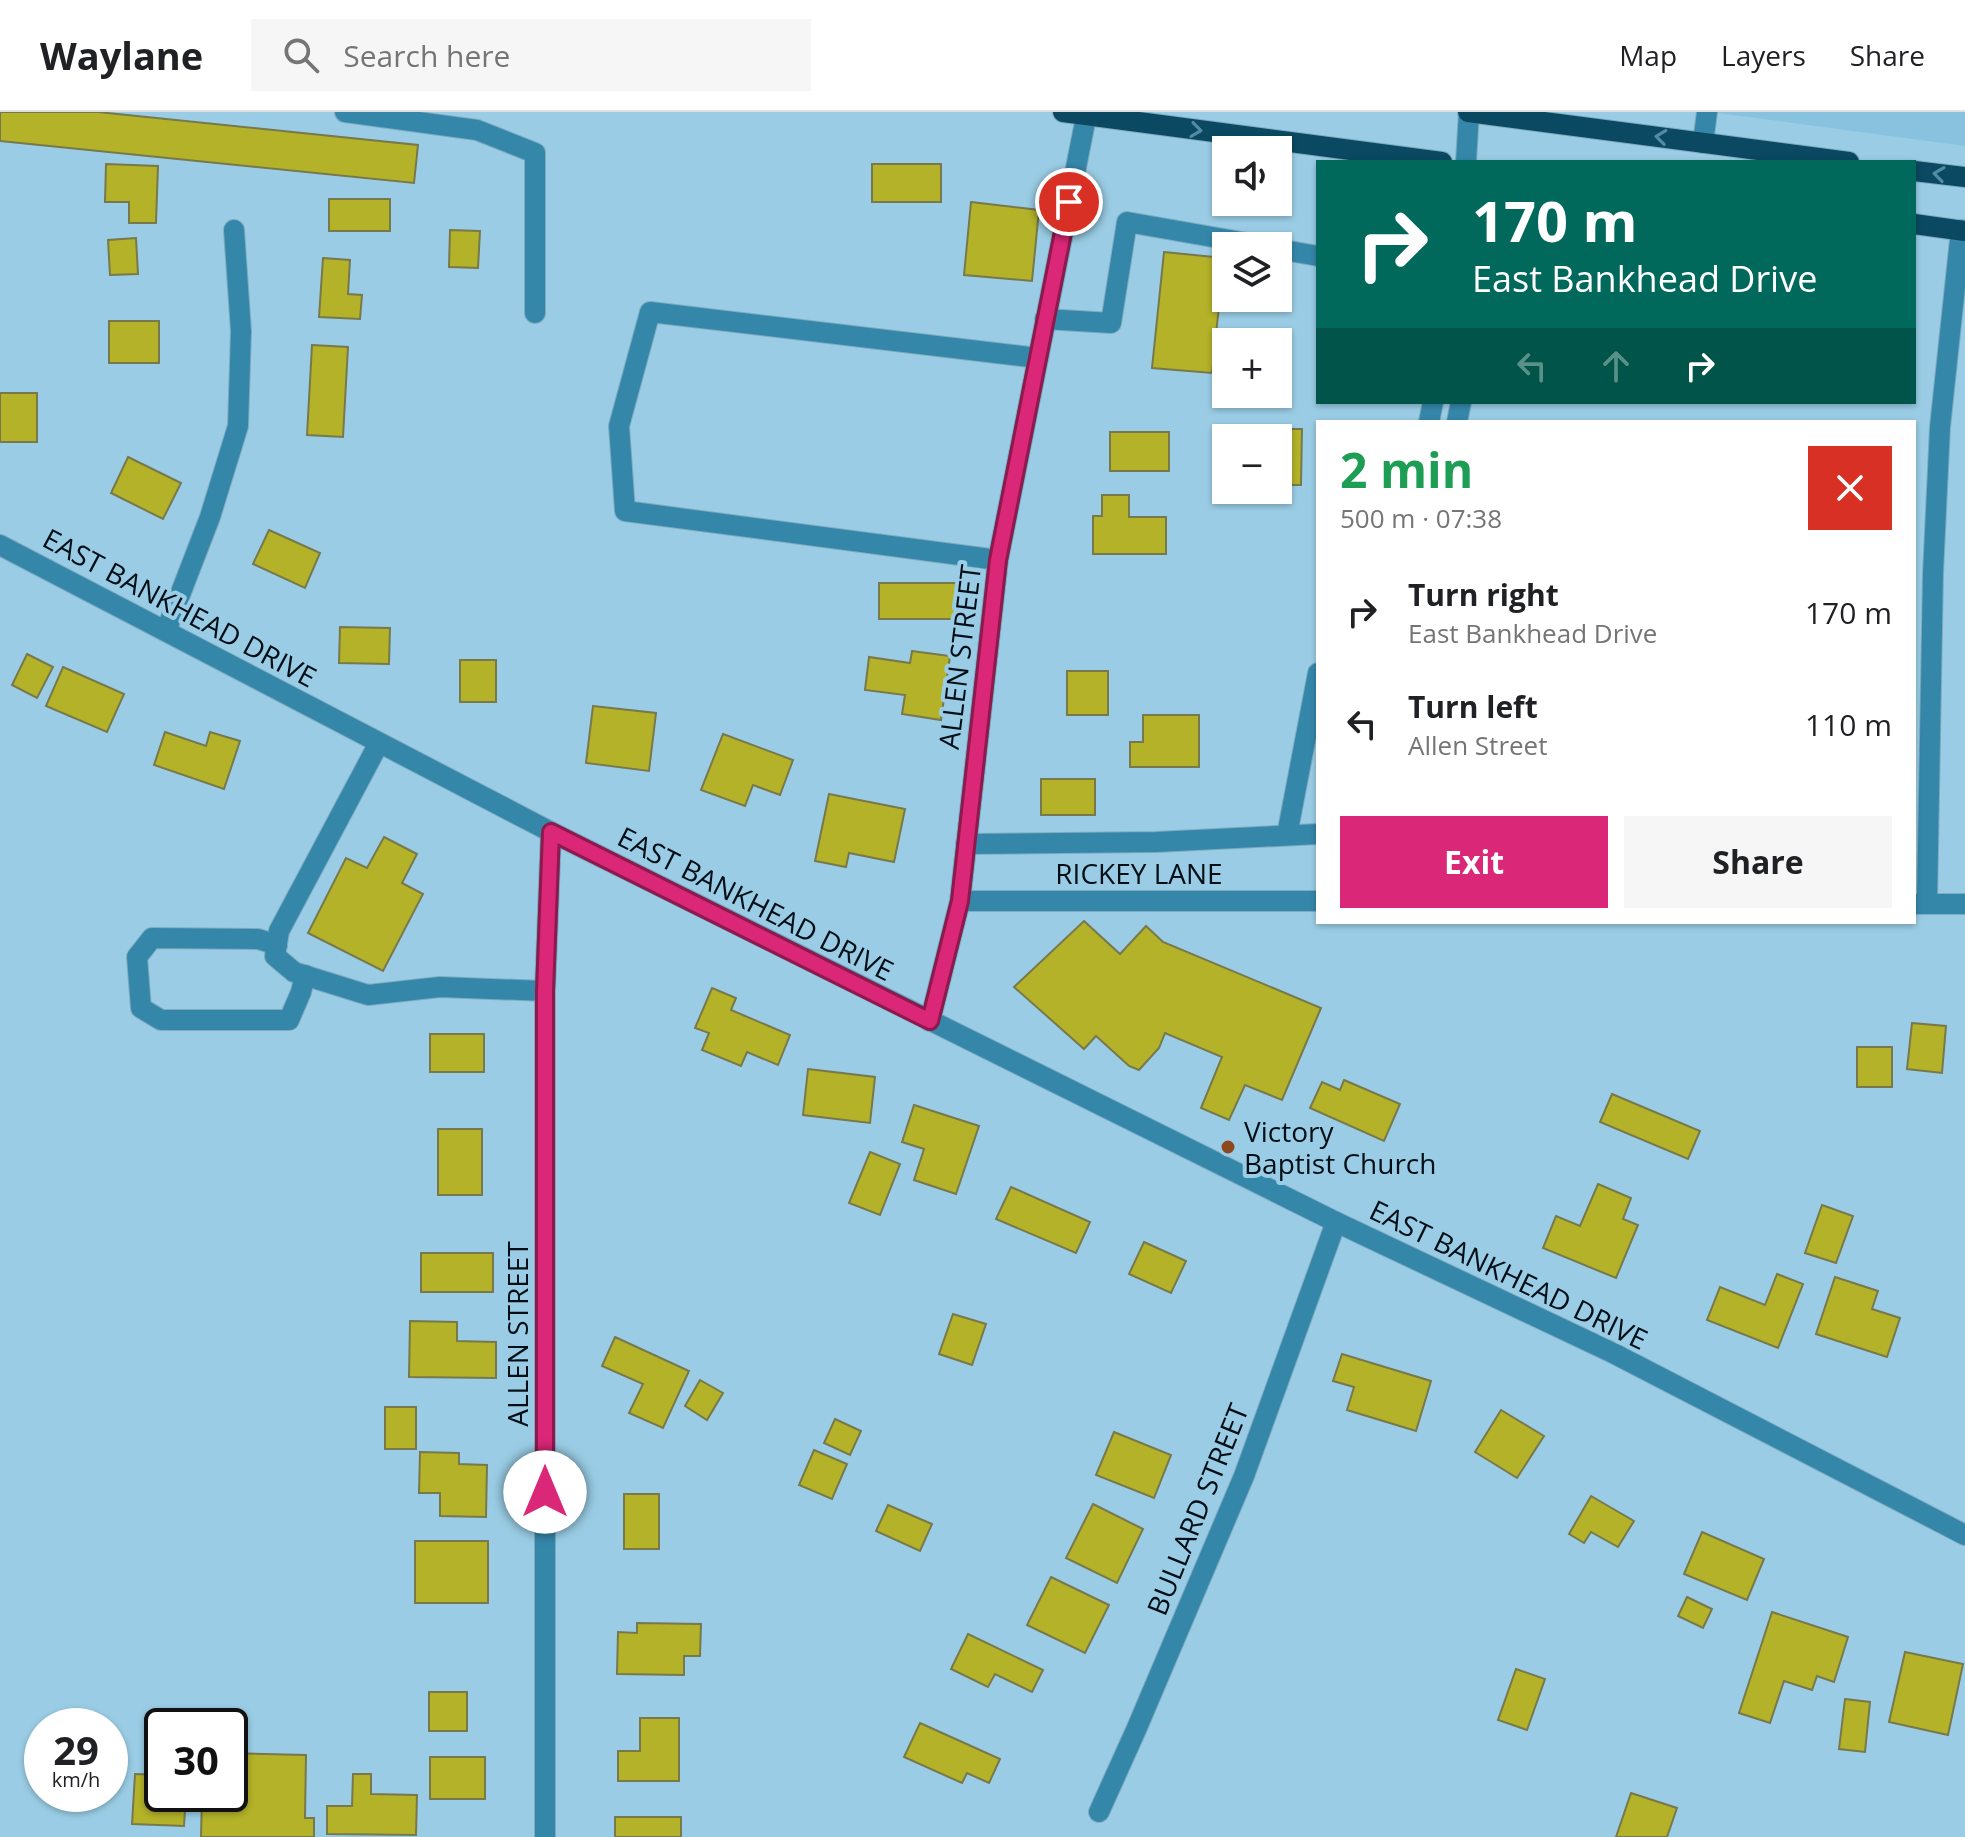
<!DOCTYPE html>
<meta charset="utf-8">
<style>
body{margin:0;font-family:"Open Sans",sans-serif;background:#f6f6f6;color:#202124;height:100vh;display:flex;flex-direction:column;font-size:30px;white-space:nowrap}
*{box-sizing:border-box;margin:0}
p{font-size:26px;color:#757577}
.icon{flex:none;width:44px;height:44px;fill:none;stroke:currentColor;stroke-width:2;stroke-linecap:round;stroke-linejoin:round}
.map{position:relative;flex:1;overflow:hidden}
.panel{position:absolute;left:1316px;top:308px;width:600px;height:504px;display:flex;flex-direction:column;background:#fff;border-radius:0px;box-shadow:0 2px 6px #0004}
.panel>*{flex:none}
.guide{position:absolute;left:1316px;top:48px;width:600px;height:244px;border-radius:0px;box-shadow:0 2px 6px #0004;background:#00695c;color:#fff;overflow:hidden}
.tools{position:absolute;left:1212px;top:24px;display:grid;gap:16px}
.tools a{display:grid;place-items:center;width:80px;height:80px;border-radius:0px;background:#fff;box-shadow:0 2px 6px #0004;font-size:40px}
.speed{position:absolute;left:24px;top:1596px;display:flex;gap:16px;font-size:40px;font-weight:700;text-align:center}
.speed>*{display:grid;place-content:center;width:104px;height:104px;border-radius:50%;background:#fff;box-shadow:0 2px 6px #0004;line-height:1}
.speed small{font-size:20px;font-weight:400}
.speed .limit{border:4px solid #111;border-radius:12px;background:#fff;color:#111}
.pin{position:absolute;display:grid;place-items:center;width:68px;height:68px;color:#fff;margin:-34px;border:4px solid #fff;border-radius:50%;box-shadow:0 2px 8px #0007}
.me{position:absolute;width:88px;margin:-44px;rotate:0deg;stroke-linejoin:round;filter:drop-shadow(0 0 6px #0008)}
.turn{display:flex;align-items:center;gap:28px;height:168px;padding:0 24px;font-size:36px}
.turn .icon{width:104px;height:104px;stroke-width:2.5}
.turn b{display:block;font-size:56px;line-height:68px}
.lanes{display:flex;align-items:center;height:76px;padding:0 24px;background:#0003;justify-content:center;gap:40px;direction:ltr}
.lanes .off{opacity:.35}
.round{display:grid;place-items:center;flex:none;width:84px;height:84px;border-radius:0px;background:#f6f6f6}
.headline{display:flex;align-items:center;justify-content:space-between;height:136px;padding:0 24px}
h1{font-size:48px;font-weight:700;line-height:60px;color:#1e9e55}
.button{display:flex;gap:16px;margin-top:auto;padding:16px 24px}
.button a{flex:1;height:92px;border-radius:0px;background:#db2777;color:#fff;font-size:32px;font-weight:700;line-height:92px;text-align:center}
.button a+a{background:#f6f6f6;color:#202124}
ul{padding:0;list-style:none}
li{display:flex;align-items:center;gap:24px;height:112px;padding:0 24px}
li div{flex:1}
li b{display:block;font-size:30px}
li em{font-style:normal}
header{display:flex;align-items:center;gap:48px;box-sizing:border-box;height:112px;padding:0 40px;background:#fff;border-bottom:2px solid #e0e0e0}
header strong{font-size:38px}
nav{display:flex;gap:44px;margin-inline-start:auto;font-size:28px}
.search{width:560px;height:72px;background:#f6f6f6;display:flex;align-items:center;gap:20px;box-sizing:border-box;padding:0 28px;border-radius:0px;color:#757577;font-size:30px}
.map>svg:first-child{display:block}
.built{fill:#88c2df}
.building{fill:#b3b229;stroke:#77784c;stroke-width:2}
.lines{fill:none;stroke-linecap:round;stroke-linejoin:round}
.minor-casing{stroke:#7eabc0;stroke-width:22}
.major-casing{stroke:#7eabc0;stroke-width:22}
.minor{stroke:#3587aa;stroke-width:20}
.major{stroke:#0a4961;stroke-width:20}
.oneway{stroke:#528ba3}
.route-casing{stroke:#8e194d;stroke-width:20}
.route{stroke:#db2777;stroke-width:14}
.poi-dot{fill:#8d491e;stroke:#9acde5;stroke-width:3}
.labels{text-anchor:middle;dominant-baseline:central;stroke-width:8;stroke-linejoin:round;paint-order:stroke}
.street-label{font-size:28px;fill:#000f17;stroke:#9acde5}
.poi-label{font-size:28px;fill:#000f17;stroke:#9acde5;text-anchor:start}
</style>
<header>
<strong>Waylane</strong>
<div class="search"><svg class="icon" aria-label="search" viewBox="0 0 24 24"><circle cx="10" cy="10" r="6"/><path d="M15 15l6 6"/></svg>Search here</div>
<nav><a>Map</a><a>Layers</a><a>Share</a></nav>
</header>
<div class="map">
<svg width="1965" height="1725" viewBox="0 0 1965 1725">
<rect width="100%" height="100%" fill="#9acde5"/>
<path class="built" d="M1711,0h254v34z"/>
<g class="building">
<path d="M0,0h98l320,33 -4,38 -414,-42z"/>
<path d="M106,52l52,2 -2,57h-27v-21h-24z"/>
<rect x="872" y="52" width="69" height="38"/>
<rect x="329" y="87" width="61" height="32"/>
<path d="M971,90l68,8 -7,71 -68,-6z"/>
<path d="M450,118l30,1 -2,37 -29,-1z"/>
<path d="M136,126l2,36 -28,1 -2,-35z"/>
<path d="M1164,140l60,6 -12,115 -60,-5z"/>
<path d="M323,146l27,2 -2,34 14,1 -2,24 -41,-2z"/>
<rect x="109" y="209" width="50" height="42"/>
<path d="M312,233l36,2 -5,90 -36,-2z"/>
<rect x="0" y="281" width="37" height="49"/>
<path d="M1279,317h23l-1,56h-23z"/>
<rect x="1110" y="320" width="59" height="39"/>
<path d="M128,345l53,26 -18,36 -52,-26z"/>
<path d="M1102,383h27v22h37v37h-73v-38h9z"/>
<path d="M269,418l51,23 -15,35 -52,-24z"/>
<rect x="879" y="471" width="81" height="36"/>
<path d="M340,515l50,1 -1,36 -50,-1z"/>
<path d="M912,539l38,5 -9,64 -39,-6 3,-19 -40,-5 4,-33 41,6z"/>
<path d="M27,542l26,13 -16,31 -25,-13z"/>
<rect x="460" y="548" width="36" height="42"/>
<path d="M63,555l61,27 -17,38 -61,-26z"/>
<rect x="1067" y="559" width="41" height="44"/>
<path d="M593,594l63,7 -7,58 -63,-8z"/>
<path d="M1143,603h56v52h-69v-25h13z"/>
<path d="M165,620l41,14 4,-14 30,9 -16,48 -70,-24z"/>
<path d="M723,622l70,26 -13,35 -27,-10 -8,21 -44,-16z"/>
<rect x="1041" y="667" width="54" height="36"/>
<path d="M829,682l76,15 -11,53 -45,-9 -3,14 -31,-6z"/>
<path d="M384,725l33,17 -15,29 21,11 -40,77 -75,-38 38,-75 21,10z"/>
<path d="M1084,809l36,33 26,-28 17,16 158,66 -39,92 -37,-15 -16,35 -28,-12 21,-51 -57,-24 -6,15 -20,22 -10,-4 -33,-30 -12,13 -70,-62z"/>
<path d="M712,876l24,10 -5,12 59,25 -12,30 -31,-13 -6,14 -39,-16 7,-17 -14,-5z"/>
<path d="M1912,911l34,3 -4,47 -35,-4z"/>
<rect x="430" y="922" width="54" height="38"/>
<rect x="1857" y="935" width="35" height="40"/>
<path d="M808,957l67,8 -5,46 -67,-8z"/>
<path d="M1344,968l56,24 -16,37 -74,-33 12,-26 18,8z"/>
<path d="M1612,982l88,37 -12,28 -88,-37z"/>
<path d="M914,993l65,21 -23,68 -42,-14 10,-31 -22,-7z"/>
<rect x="438" y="1017" width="44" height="66"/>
<path d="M870,1040l30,12 -20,51 -31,-12z"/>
<path d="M1598,1072l33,14 -8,21 15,6 -22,53 -73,-30 13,-32 24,10z"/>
<path d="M1011,1075l79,35 -14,31 -80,-34z"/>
<path d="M1822,1093l31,11 -17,47 -31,-10z"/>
<path d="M1144,1130l42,19 -15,32 -42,-19z"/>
<rect x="421" y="1141" width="72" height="39"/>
<path d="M1777,1162l26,10 -25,64 -71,-28 13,-33 45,18z"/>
<path d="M1835,1165l43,14 -6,18 28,9 -13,39 -71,-23z"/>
<path d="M953,1202l33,10 -14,41 -33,-11z"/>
<path d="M410,1209l47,1v19l39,1v36l-87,-1z"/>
<path d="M615,1225l74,34 -26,57 -34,-15 14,-29 -41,-18z"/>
<path d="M1342,1242l89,27 -15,50 -69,-21 7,-23 -21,-6z"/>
<path d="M700,1268l23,13 -16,27 -22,-14z"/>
<rect x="385" y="1295" width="31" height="42"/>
<path d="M1501,1298l43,26 -27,42 -42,-26z"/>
<path d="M835,1307l26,12 -11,24 -26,-12z"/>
<path d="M1114,1320l57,23 -17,43 -58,-23z"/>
<path d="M814,1338l33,14 -15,35 -33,-14z"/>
<path d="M420,1340l39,1v11l28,1 -1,52 -46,-1v-23h-21z"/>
<rect x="624" y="1382" width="35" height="55"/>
<path d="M1591,1384l43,25 -16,26 -27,-15 -7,11 -15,-9z"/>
<path d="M1093,1392l50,25 -26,54 -51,-25z"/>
<path d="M888,1393l44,19 -12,27 -44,-20z"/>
<path d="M1702,1420l62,27 -17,41 -63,-26z"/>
<rect x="415" y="1429" width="73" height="62"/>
<path d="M1051,1465l58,28 -24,48 -58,-28z"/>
<path d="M1687,1485l25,12 -9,19 -25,-12z"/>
<path d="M1772,1500l76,25 -14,45 -17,-6 -5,14 -28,-9 -14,42 -31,-10z"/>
<path d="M637,1511l64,1 -1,32h-16v19l-67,-1 1,-42 19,1z"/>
<path d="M968,1522l75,36 -11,22 -37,-18 -7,13 -37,-18z"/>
<path d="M1905,1540l58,12 -15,71 -59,-13z"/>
<path d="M1516,1557l29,10 -18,51 -29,-10z"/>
<rect x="429" y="1580" width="38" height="39"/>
<path d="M1845,1587l25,3 -5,50 -26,-3z"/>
<path d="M640,1606h39v63h-61v-30h22z"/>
<path d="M920,1611l80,36 -11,24 -22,-10 -5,10 -58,-26z"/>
<path d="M230,1641l76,2 -1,63h9v19h-113l1,-43h28z"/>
<rect x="430" y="1645" width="55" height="42"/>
<path d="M135,1662l27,1v19h24l-2,32 -52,-2z"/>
<path d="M353,1662h18v20l46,1 -1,40 -89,-1v-28h25z"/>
<path d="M1631,1681l46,15 -10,29h-51z"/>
<rect x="615" y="1705" width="66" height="20"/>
</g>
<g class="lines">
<defs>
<g id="minor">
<path d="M345,0l132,18 58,23v160"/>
<path d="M1703,31l4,-31"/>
<path d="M1466,50l3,-50"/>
<path d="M1278,137l40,7"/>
<path d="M1045,207l66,4 16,-101 137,24"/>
<path d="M1429,310l4,-20"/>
<path d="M1457,310l4,-20"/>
<path d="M0,433l551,287 785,390 277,131 352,182"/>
<path d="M998,448l-373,-49 -6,-85 31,-114 388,46"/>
<path d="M166,519l44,-114 28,-91 3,-95 -7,-101"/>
<path d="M379,631l-100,188 -4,25 19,16 74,23 72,-8 105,4"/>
<path d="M1287,723l31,-162"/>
<path d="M966,732l190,-2 162,-8"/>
<path d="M960,789h358"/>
<path d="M1917,792h48"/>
<path d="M1927,792l6,-331 7,-146 21,-197"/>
<path d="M277,833l-19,-6 -106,-1 -15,19 4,51 20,12h128l12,-28 4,-17"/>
<path d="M930,909l30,-120 38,-341 89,-448"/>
<path d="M1099,1700l37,-82 108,-254 92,-254"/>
<path d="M545,1725v-846l6,-159"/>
</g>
<g id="major">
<path d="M1063,0l379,50"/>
<path d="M1468,0l381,50"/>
<path d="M1914,59l51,6"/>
<path d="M1914,112l51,7"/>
</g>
</defs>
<use href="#minor" class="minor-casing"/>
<use href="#major" class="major-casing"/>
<use href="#minor" class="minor"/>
<use href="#major" class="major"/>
</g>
<defs><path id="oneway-chevron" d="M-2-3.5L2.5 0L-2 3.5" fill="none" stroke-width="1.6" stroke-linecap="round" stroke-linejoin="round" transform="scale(2)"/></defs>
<g class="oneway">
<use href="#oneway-chevron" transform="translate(1196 18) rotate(8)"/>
<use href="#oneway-chevron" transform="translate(1661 25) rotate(-173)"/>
<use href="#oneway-chevron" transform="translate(1939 62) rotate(-172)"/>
</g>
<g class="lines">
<defs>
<path id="route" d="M545,1380v-501l6,-159 379,189 30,-120 38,-341 71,-358"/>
</defs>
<use href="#route" class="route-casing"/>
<use href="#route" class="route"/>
</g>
<circle class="poi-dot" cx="1228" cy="1035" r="8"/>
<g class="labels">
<g class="street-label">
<text transform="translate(180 495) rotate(28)">EAST BANKHEAD DRIVE</text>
<text transform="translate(959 545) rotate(-83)">ALLEN STREET</text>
<text x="1139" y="761">RICKEY LANE</text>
<text transform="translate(756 791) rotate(27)">EAST BANKHEAD DRIVE</text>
<text transform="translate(1509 1162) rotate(26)">EAST BANKHEAD DRIVE</text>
<text transform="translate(517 1222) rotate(-90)">ALLEN STREET</text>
<text transform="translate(1197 1397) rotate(-68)">BULLARD STREET</text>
</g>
<g class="poi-label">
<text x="1244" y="1019">Victory<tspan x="1244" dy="32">Baptist Church</tspan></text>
</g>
</g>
</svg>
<div class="tools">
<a><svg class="icon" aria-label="sound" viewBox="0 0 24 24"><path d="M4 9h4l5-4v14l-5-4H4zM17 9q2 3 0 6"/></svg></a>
<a><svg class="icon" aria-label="layers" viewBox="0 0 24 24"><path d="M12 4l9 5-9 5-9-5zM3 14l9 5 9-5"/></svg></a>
<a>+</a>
<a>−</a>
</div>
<div class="speed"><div>29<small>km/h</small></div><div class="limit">30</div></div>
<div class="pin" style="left:1069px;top:90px;background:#d93025"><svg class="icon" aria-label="arrive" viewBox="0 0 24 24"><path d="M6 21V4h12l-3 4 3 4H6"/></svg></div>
<svg class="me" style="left:545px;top:1380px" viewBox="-20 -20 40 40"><circle r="19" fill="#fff"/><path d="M0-13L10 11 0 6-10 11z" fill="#db2777"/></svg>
<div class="guide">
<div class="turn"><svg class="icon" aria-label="right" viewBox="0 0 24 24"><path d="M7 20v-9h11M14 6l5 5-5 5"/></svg><div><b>170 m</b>East Bankhead Drive</div></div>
<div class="lanes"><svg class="icon off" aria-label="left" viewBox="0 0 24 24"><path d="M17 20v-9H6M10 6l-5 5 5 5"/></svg><svg class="icon off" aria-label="ahead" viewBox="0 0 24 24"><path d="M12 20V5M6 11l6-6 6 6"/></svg><svg class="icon" aria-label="right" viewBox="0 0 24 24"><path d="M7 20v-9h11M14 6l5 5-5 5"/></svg></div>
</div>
<section class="panel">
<div class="headline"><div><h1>2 min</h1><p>500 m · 07:38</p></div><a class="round" style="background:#d93025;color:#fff"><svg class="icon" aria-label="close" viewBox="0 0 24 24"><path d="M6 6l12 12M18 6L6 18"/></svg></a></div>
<ul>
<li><svg class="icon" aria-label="right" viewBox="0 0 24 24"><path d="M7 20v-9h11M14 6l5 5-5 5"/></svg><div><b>Turn right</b><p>East Bankhead Drive</p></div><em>170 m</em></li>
<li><svg class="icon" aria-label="left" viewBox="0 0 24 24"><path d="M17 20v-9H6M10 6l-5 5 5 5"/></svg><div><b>Turn left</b><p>Allen Street</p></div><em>110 m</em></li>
</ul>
<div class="button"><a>Exit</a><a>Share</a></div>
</section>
</div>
